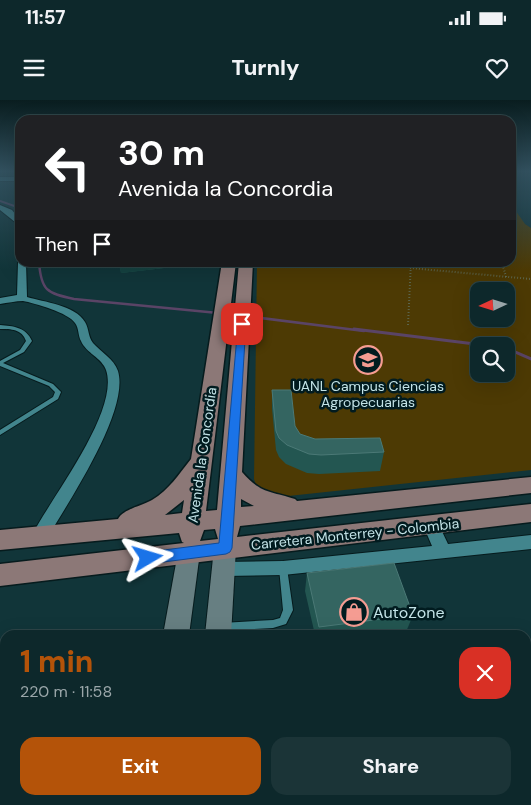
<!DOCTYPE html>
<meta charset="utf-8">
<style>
body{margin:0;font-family:"DM Sans",sans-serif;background:#1b3437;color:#f1f3f6;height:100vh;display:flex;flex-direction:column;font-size:19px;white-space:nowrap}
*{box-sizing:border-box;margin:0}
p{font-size:16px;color:#9aa6a9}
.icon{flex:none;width:28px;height:28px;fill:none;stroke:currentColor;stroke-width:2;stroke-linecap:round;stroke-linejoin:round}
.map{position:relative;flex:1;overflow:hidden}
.panel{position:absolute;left:0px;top:530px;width:531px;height:175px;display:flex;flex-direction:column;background:#0d282b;border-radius:15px 15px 0 0;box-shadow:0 5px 20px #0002,0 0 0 1px #2d4447}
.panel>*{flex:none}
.hud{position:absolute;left:15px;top:15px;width:501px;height:152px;border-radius:15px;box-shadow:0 5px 20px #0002,0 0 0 1px #2d4447;background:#202124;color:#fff;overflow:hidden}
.needle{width:32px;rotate:266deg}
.tools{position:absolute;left:470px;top:182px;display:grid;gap:10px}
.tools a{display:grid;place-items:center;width:45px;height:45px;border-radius:10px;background:#0d282b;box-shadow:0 5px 20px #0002,0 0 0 1px #2d4447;font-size:25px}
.pin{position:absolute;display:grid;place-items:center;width:42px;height:42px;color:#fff;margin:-21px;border-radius:10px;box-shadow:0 2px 8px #0006}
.me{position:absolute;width:55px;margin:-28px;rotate:83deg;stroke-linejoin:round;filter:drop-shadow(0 0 4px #0008)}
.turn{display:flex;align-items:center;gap:18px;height:105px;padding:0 20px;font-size:22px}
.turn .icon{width:65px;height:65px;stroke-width:2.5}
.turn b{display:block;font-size:35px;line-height:42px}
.then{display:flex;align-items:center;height:48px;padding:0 20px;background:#0003;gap:10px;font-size:19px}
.round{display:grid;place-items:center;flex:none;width:52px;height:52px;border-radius:15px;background:#1b3437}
.headline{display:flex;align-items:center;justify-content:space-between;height:85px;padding:0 20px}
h1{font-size:30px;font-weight:800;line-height:38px;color:#b45309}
.action{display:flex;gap:10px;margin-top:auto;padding:10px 20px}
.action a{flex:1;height:58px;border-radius:15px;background:#b45309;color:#fff;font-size:20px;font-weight:800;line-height:58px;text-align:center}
.action a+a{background:#1b3437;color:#f1f3f6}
.status{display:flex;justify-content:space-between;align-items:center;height:35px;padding:0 25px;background:#0d282b;direction:ltr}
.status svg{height:14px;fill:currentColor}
header{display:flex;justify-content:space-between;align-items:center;height:65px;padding:0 20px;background:#0d282b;font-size:22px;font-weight:800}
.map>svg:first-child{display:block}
.green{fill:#4d3a04;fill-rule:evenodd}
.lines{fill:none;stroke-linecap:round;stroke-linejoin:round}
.stream-far2{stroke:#5a4466;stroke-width:2}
.stream-far1{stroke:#5a4466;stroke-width:2.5}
.stream{stroke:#5a4466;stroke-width:3}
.lane-casing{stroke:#061b1d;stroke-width:2}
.street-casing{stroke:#061b1d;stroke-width:2}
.secondary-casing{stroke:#061b1d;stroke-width:2}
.primary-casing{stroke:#061b1d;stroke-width:3}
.path{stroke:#6b8d91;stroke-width:2;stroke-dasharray:0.5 2.5;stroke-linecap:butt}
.lane{fill:#42858d;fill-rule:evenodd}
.street{fill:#42858d;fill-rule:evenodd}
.secondary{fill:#677f82;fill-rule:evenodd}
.primary{fill:#8c7877;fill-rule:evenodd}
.wall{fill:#235651}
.shaded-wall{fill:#154241}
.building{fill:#346561;stroke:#4b7976}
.route{fill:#1a73e8;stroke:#114b97}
.labels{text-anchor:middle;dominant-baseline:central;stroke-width:5;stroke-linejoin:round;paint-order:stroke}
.poi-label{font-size:14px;fill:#c3e3e7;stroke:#011b1f}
.street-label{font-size:14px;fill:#c3e3e7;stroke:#011b1f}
.near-poi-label{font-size:16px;fill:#c3e3e7;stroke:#011b1f;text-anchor:start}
</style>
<div class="status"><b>11:57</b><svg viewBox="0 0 49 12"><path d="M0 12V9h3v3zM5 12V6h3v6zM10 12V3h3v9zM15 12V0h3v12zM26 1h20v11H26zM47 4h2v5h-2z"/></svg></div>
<header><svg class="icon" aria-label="menu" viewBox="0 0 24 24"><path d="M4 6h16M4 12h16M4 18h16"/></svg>Turnly<svg class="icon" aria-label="heart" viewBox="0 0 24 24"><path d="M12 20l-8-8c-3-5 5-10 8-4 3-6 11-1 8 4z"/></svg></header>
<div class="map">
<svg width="531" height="705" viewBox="0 0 531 705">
<rect width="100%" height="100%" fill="#113539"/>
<path class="green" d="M511,104l14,20 6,4v242l-252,27 -22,-9 -3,-9 3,-216 254,-1zM479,191h27v28h-27zM479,246h27v28h-27z"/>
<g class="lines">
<path class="stream-far2" d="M0,101l20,7"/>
<g class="stream-far1">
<path d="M39,162c2,29 8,31 35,37l144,14"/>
<path d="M245,216l119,15"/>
</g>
<g class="stream">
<path d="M354,229l137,17"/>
<path d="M506,248l25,11"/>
</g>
<defs>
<g id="lane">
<path d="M0,225c13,1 26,2 32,16l-8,11 -21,11 50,21 8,8 -3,7 -58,36v-5l53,-33 2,-5 -6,-6 -49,-20v-5l20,-11 6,-9c-4,-12 -15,-12 -26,-12z"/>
<path d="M283,464l3,1 1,3 6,42 -7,14 -13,4 -51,3 -3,-1 -2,-3 2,-3 3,-1 51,-3 7,-2 3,-8 -4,-42 1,-3z"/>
</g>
<g id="street">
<rect x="0" y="77" width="20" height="4"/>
<path d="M0,105l12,5 8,10v6l-20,-16z"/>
<path d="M20,160v2h6l1,35c17,5 48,8 58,25 4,6 3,15 8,21 8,9 21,16 25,28 12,40 -51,133 -72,169l-6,1 -6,-1 -2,-5c19,-37 88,-124 74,-165 -4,-12 -20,-17 -25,-29 -3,-5 -2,-13 -6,-18 -6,-10 -41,-20 -52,-22 -7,0 -16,2 -23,3v-6l17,-3 1,-33z"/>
<path d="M431,419l6,2 11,23 83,-9v14l-248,26 -59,1 -6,-2 -2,-5 2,-5 6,-2 59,-1 149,-15 -9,-21 2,-4z"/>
<path d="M531,566v20l-5,1v-20z"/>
<path d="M0,609l5,1v22l-5,-1z"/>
<path d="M526,647l5,1v22l-5,-1z"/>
<path d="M40,700h24l-1,5h-24z"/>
<rect x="290" y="700" width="24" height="5"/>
</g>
<g id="secondary">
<path d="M225,439l8,2 3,7 -5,87h-26l9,-87 3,-7z"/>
<path d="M189,443l8,2 3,7 -11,83h-26l15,-83 3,-7z"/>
<rect x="132" y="700" width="32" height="5"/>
<rect x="183" y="700" width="32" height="5"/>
</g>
<path id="primary" d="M222,162h14l-30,249 11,-1 22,-248h14l-11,210c19,22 28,19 53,27l2,2 234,-24v16l-291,33 -3,11 294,-33v18l-531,64v-22l184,-21 -2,-1 -3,-9 -179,17v-20l118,-11c5,-10 24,-13 34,-19 17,-10 27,-26 39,-41zM241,399l13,7 -13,1zM184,400l-2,13 -17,2zM215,429l3,10 -18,2 4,-11z"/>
</defs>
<use href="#lane" class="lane-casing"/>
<use href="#street" class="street-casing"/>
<use href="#secondary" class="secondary-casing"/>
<use href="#primary" class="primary-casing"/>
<g class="path">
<path d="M502,162l4,15"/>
<path d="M410,168l121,11"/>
<path d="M408,225l3,-63"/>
</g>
<use href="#lane" class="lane"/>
<use href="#street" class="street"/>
<use href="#secondary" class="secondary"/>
<use href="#primary" class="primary"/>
</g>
<g class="wall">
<path d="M119,162h73l-29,2 1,4 -43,5z"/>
<path d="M272,290l28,44 15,5 69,13 -4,19 -61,3 -12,-1 -21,-9 -7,-7 -3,-7 -4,-41z"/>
<path d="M307,473l106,42 -7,17 -20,3h-71l-10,-44z"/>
</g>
<path class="shaded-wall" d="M119,162h44l1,6 -43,5z"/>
<g class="building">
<path d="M272,290h19l4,36 5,8 15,5 65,-1 4,14 -63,3 -12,-1 -22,-9 -8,-7 -3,-7z"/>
<path d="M394,463l19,52 -94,12 -12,-54z"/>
</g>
<linearGradient id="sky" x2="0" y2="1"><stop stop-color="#091d1f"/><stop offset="0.42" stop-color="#32515f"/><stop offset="1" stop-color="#32515f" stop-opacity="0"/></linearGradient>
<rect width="531" height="170" fill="url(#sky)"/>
<path class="route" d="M242,222l4,2 -14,224 -2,4 -4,2 -78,10 -5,-2 -2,-4 2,-4 5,-2 71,-9 19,-219z"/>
<defs>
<symbol id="university-ring" viewBox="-11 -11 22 22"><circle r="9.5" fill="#011b1f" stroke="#f59c92" stroke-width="1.5"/><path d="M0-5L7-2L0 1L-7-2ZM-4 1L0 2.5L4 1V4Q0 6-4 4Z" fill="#f59c92"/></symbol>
<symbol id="shop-ring" viewBox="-11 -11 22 22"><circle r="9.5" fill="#011b1f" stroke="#f59c92" stroke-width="1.5"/><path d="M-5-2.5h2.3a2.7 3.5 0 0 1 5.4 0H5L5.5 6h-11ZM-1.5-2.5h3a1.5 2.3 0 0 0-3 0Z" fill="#f59c92"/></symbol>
</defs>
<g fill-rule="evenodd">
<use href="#university-ring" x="352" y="244" width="32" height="32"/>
<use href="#shop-ring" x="338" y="496" width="32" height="32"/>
</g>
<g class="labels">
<g class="poi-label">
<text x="368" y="286">UANL Campus Ciencias<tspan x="368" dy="16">Agropecuarias</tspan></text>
</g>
<g class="street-label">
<text transform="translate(202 355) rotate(-82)">Avenida la Concordia</text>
<text transform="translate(355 434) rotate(-6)">Carretera Monterrey - Colombia</text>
</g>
<g class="near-poi-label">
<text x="373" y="512">AutoZone</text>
</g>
</g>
</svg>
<div class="tools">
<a><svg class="needle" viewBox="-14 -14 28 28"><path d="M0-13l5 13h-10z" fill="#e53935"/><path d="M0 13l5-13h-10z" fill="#9aa6a9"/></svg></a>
<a><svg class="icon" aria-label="search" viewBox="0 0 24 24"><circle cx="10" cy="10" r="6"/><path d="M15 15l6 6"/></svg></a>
</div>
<div class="pin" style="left:242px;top:224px;background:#d93025"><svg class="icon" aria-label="arrive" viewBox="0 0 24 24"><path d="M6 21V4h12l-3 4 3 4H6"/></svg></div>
<svg class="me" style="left:148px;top:458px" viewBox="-20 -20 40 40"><path d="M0-17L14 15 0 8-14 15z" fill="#1a73e8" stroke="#fff" stroke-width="4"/></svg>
<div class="hud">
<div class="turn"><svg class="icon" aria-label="left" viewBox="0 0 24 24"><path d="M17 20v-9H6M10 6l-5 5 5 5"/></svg><div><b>30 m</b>Avenida la Concordia</div></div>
<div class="then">Then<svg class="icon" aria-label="arrive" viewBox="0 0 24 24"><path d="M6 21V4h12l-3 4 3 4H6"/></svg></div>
</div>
<section class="panel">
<div class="headline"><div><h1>1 min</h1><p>220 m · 11:58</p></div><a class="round" style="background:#d93025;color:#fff"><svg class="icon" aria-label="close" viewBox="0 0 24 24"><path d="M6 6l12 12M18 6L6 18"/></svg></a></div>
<div class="action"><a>Exit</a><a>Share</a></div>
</section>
</div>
